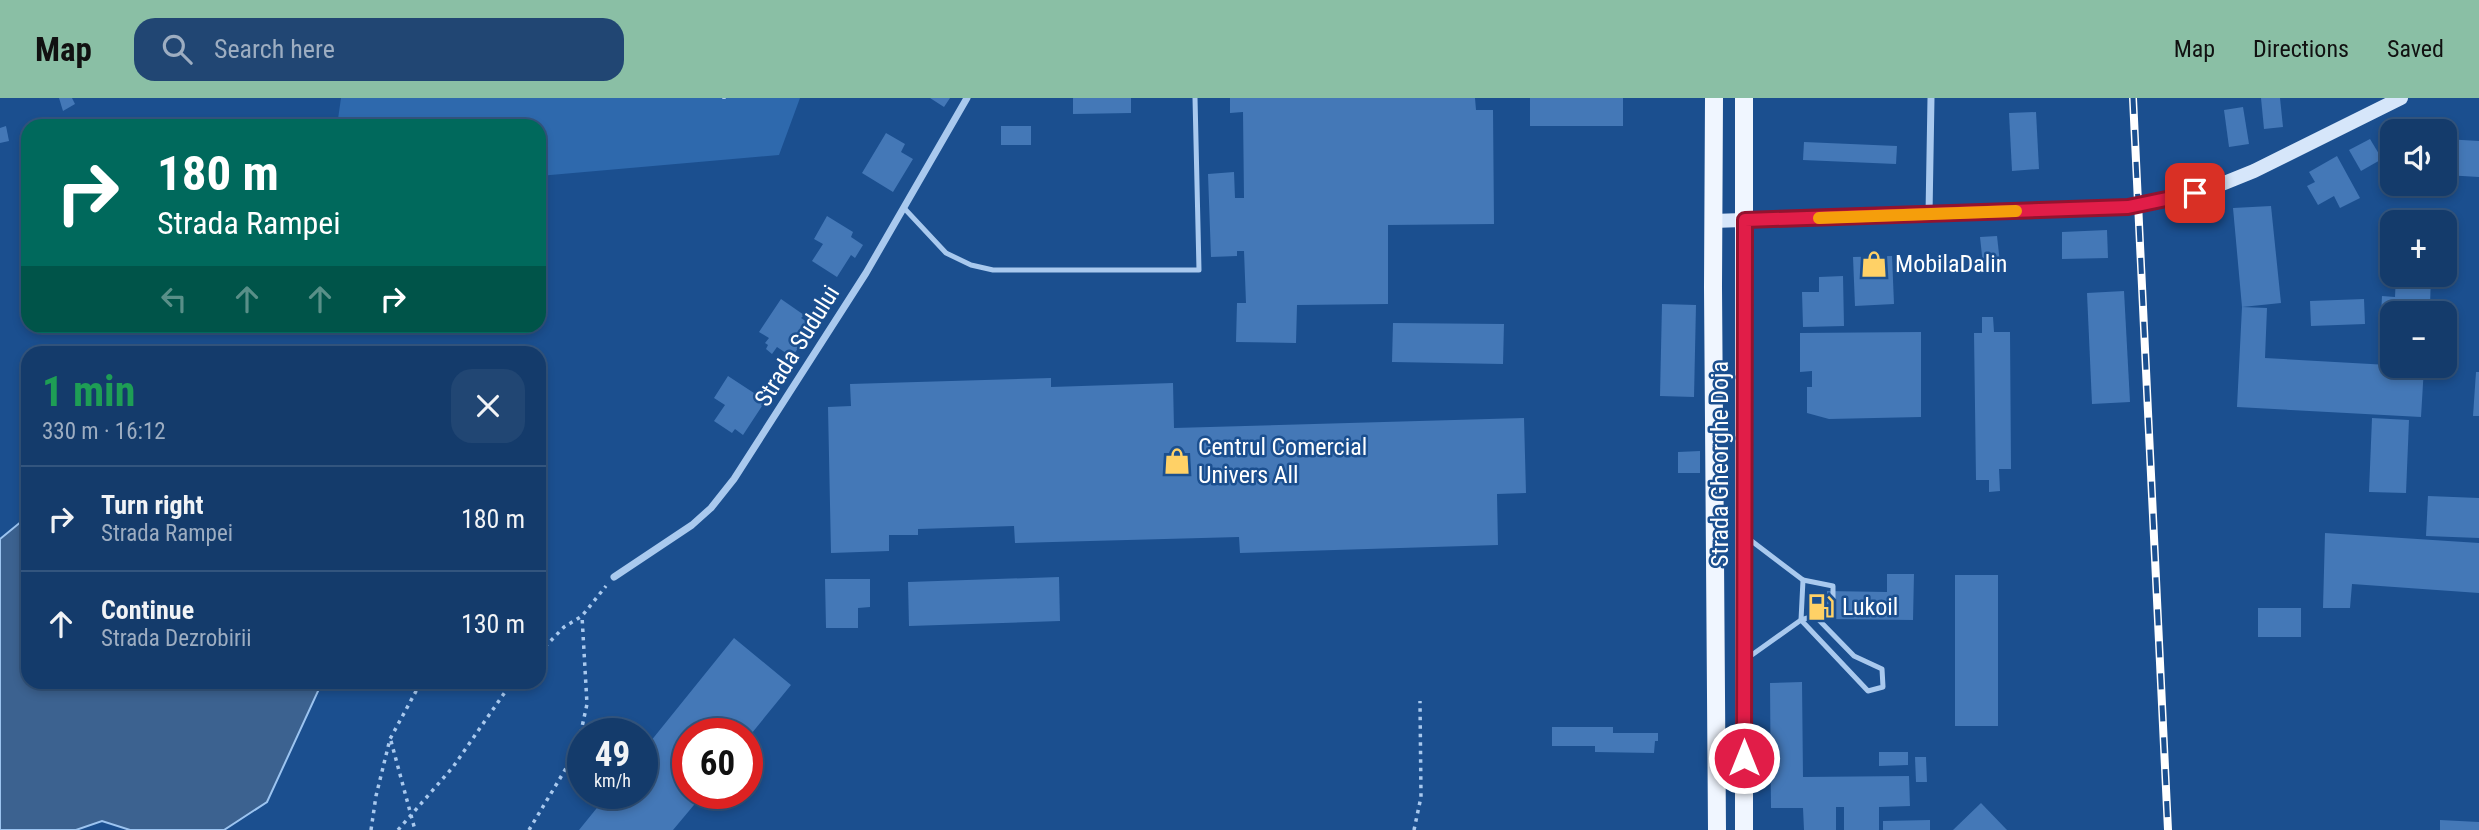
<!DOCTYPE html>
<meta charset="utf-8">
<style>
body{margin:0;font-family:"Roboto Condensed",sans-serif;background:#214673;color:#f1f3f6;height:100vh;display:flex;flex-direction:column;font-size:26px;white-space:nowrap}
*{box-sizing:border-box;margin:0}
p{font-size:23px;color:#9dadc1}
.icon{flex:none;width:38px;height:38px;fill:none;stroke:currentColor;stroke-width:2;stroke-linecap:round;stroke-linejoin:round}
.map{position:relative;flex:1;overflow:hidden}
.details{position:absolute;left:21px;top:248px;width:525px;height:343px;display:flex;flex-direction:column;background:#143b6b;border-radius:21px;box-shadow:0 4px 10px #0003,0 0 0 2px #33557e}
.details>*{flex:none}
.hud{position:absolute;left:21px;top:21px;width:525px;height:214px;border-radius:21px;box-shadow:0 4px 10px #0003,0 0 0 2px #33557e;background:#00695c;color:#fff;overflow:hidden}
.fabs{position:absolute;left:2380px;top:21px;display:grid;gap:14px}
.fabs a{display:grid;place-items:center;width:77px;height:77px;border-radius:14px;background:#143b6b;box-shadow:0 4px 10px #0003,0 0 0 2px #33557e;font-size:35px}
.speed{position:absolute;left:567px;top:620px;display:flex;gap:14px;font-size:35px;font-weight:700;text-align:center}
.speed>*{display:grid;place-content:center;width:91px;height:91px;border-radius:50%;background:#143b6b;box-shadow:0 4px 10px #0003,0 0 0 2px #33557e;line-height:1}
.speed small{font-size:18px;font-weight:400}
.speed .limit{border:10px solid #d22;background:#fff;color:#111}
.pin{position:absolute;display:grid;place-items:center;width:60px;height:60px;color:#fff;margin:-30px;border-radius:14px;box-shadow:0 4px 10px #0006}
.me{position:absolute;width:77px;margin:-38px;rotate:0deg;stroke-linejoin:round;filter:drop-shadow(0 0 5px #0008)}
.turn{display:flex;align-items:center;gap:24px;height:147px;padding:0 21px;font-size:32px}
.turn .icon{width:91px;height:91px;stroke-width:2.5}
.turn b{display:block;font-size:49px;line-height:60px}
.lanes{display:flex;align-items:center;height:66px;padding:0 21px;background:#0003;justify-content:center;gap:35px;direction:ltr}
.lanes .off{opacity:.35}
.round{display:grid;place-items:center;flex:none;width:74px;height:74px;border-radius:21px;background:#214673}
.head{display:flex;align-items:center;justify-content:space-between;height:119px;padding:0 21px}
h1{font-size:42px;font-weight:700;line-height:52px;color:#1e9e55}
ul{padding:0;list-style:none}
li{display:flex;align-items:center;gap:21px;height:105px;padding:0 21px;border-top:2px solid #33557e}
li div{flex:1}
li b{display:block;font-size:26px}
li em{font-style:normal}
header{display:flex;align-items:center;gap:42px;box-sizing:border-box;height:98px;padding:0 35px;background:#8abfa5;color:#111}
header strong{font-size:33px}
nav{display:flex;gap:38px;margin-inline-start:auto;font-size:24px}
.search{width:490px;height:63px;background:#214673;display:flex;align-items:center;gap:18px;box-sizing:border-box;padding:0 24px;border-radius:21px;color:#9dadc1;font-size:26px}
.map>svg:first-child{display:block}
.green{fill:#2e69ad}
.water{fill:#3c6290;stroke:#9cc4f0;stroke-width:2}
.building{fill:#4478b7}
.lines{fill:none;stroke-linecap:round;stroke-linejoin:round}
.path{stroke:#a9c9ee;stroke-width:3.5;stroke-dasharray:3.5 5;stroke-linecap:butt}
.lane{stroke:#a9c9ee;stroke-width:5}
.street{stroke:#a9c9ee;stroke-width:7}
.secondary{stroke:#d6e6fa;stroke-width:14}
.primary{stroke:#f0f6ff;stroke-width:18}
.rail-casing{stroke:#fff;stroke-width:8}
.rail{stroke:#1b4f8f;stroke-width:5;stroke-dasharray:16;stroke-linecap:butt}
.route-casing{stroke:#92132f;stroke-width:18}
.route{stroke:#e11d48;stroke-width:12}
.slow{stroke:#f59e0b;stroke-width:12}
.labels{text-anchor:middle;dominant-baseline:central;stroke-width:5;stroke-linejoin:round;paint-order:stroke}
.poi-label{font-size:24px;fill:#fff;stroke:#1b4f8f;text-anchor:start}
.street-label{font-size:24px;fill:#fff;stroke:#1b4f8f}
</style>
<header>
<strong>Map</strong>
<div class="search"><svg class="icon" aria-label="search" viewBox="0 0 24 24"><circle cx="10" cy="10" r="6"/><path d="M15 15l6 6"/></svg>Search here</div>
<nav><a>Map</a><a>Directions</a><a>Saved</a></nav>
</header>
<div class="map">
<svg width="2479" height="732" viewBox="0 0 2479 732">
<rect width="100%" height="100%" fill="#1b4f8f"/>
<path class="green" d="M341,0h459l-21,57 -240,21v-50h-202z"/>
<path class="water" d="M28,418v166l289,1 2,6 -52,113 -43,28h-94l-28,-9 -26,9h-76v-291z"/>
<g class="building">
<path d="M59,0h13l3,6 -12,7z"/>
<path d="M930,0h20l-6,9z"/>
<path d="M1073,0h58v15l-58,1z"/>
<path d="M1230,0h245l1,12h17l1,114 -106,1v79l-91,1 -1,38 -60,-1 1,-39h9l-2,-52h-7v5l-26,1 -3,-83 26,-2 1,26h9l-1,-86 -13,1z"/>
<rect x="1530" y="0" width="93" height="28"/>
<path d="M2261,0h19l3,29 -19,2z"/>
<path d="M2243,9l6,37 -20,3 -5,-37z"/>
<path d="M2036,14l3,57 -27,2 -3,-58z"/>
<path d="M6,28l3,15 -9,2v-15z"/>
<rect x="1001" y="28" width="30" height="19"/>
<path d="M886,35l19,11 -4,8 12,7 -20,33 -31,-19z"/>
<path d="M2370,41l12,20 -21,12 -12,-21z"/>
<path d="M2445,41l34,2v36l-34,-2z"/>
<path d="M1804,44l93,4 -1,18 -93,-4z"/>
<path d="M2337,58l23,42 -20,10 -6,-12 -16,9 -11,-19 8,-4 -6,-10z"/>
<path d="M2271,108l10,97 -39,4 -9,-99z"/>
<path d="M827,118l26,16 -2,5 12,8 -8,13 -4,-3 -14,22 -25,-16 11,-17 -9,-5z"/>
<path d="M2107,132l1,28 -46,1v-27z"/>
<path d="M1997,138l3,27 -17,2 -3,-28z"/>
<path d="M1892,158l2,48 -39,2 -2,-49z"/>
<path d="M2396,177h35l-1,31h-14v7h-24v4l-11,-1 1,-20 13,1z"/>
<path d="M1843,178l1,50 -41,1 -1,-35h17v-15z"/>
<path d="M2124,193l6,111 -38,2 -5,-111z"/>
<path d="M781,201l23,16 -3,3 12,8 -21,31 -15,-10 -5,7 -6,-5 2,-4 -3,-2 4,-5 -10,-6z"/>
<path d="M2364,201l1,25 -54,2 -1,-25z"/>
<path d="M1662,206l34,1 -2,92 -34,-1z"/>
<path d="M2242,209l25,1 -2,50 159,9 -3,50 -184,-10z"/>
<path d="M1982,219h11l1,15h16l1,137h-12l1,22 -11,1v-12h-13l-2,-147h8z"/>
<path d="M1393,225l111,1 -1,40 -111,-2z"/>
<path d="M1921,234v85l-92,2 -22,-6v-26h5v-16l-12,1v-39z"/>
<path d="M2476,274h3v44h-6z"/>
<path d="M728,278l29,19 -2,2 9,6 -21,32 -8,-6 -3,4 -18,-12 11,-16 -11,-7z"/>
<path d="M1051,280v9l122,-4 1,45 350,-10 2,75 -29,1 1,51 -258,8 -1,-16 -224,6 -1,-17 -96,3v6h-29v16l-58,2 -3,-146 23,-1 -1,-22z"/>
<path d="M2372,320l37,2 -3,73 -37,-1z"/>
<path d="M1700,353v22h-22v-21z"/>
<path d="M2428,398l51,2v40l-53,-2z"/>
<path d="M2325,435l154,10v50l-127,-9 -2,24h-27z"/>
<path d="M1887,476h27l-1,46 -87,-1 1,-28 60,1z"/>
<rect x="1955" y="477" width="43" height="151"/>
<path d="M1059,479l1,44 -151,5 -1,-44z"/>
<path d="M825,481h45v28l-12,1v20h-32z"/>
<rect x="2258" y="510" width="43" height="29"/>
<path d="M734,540l57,47 -44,54v-6h-59v60h16l-31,37h-94l30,-37h33v-41z"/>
<path d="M1802,584l1,95 106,-1 1,30 -31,1v23h-35v-23h-8v23h-32l-1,-22h-32l-1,-125z"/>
<path d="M1552,629h61v6h45v8h-3l-1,12 -59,-1v-6h-43z"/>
<path d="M1879,654h29v13l-29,1z"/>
<path d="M1915,659h11l1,25h-11z"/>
<path d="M1981,705l26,27h-54z"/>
<path d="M1930,722v10h-47v-9z"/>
<path d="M2440,722l39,2v8h-39z"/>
</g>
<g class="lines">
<g class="path">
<path d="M724,1v-1"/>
<path d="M279,256l19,-3 20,3"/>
<path d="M539,555l25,-26 18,-11 24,-30"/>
<path d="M391,643l24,89"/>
<path d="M371,732l5,-34 14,-57 31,-57"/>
<path d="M398,732l55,-63 59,-85"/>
<path d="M529,732l48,-80 10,-46 -5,-88"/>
<path d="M1414,732l7,-33 -1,-96"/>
</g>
<g class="lane">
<path d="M904,110l42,45 25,12 22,5h206l-4,-172"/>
<path d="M1803,482l30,6v24l-32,10 67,71 15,-4 -1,-18 -28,-13 -39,-40"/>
<path d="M1749,559l52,-37 2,-40 -54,-41"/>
</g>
<g class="street">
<path d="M1929,116l2,-116"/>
<path d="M614,479l78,-52 19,-17 23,-29 132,-206 101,-175"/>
</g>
<path class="secondary" d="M1713,123l415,-14 74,-15 52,-21 147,-73"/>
<g class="primary">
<path d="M1714,0l-1,189 4,543"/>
<path d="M1744,732v-732"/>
</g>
<defs>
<path id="rail" d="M2133,0l35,732"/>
</defs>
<use href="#rail" class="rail-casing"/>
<use href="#rail" class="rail"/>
</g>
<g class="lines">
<defs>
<path id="route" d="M1744,660l1,-538 383,-13 67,-14"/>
</defs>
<use href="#route" class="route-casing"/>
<use href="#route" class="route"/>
<path class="slow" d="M1819,120l197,-7"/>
</g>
<defs>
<symbol id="shop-bare" viewBox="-9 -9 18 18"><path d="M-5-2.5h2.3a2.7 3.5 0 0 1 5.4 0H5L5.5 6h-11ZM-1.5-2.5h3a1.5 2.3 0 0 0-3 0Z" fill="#ffd166" stroke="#1b4f8f" stroke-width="2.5" paint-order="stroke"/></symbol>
<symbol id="fuel-bare" viewBox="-9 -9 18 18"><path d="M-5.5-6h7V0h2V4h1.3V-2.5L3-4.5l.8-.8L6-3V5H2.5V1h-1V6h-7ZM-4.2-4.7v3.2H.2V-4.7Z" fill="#ffd166" stroke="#1b4f8f" stroke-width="2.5" paint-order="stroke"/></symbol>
</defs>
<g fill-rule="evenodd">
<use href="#shop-bare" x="1855" y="147" width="38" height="38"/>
<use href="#shop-bare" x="1158" y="344" width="38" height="38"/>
<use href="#fuel-bare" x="1802" y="490" width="38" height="38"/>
</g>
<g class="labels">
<g class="poi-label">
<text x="1895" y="166">MobilaDalin</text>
<text x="1198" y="349">Centrul Comercial<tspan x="1198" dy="28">Univers All</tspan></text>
<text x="1842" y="509">Lukoil</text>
</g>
<g class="street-label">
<text transform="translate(797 248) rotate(-58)">Strada Sudului</text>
<text transform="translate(1720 366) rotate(-90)">Strada Gheorghe Doja</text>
</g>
</g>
</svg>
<div class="fabs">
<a><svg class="icon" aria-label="sound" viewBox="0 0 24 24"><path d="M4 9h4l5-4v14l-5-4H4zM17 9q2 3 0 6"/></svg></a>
<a>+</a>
<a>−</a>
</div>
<div class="speed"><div>49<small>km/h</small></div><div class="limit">60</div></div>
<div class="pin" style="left:2195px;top:95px;background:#d93025"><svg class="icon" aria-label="arrive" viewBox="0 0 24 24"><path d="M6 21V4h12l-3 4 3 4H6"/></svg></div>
<svg class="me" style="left:1744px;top:660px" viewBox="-20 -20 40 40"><circle r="17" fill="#e11d48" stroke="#fff" stroke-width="3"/><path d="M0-11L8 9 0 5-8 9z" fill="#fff"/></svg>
<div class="hud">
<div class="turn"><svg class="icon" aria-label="right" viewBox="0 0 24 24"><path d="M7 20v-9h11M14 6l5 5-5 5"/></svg><div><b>180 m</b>Strada Rampei</div></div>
<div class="lanes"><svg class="icon off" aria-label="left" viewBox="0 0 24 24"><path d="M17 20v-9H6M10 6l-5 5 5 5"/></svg><svg class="icon off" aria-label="ahead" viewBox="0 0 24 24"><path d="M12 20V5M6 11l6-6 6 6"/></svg><svg class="icon off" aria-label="ahead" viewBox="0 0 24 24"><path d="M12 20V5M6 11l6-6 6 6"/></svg><svg class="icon" aria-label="right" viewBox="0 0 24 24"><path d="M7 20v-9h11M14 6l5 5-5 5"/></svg></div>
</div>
<section class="details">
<div class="head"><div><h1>1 min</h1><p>330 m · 16:12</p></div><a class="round"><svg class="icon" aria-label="close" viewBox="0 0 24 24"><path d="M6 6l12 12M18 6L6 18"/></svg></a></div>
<ul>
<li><svg class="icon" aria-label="right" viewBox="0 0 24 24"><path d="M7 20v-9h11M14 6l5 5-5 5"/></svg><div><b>Turn right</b><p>Strada Rampei</p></div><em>180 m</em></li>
<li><svg class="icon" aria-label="ahead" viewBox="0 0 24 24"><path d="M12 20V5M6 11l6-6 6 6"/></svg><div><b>Continue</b><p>Strada Dezrobirii</p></div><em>130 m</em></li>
</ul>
</section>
</div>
